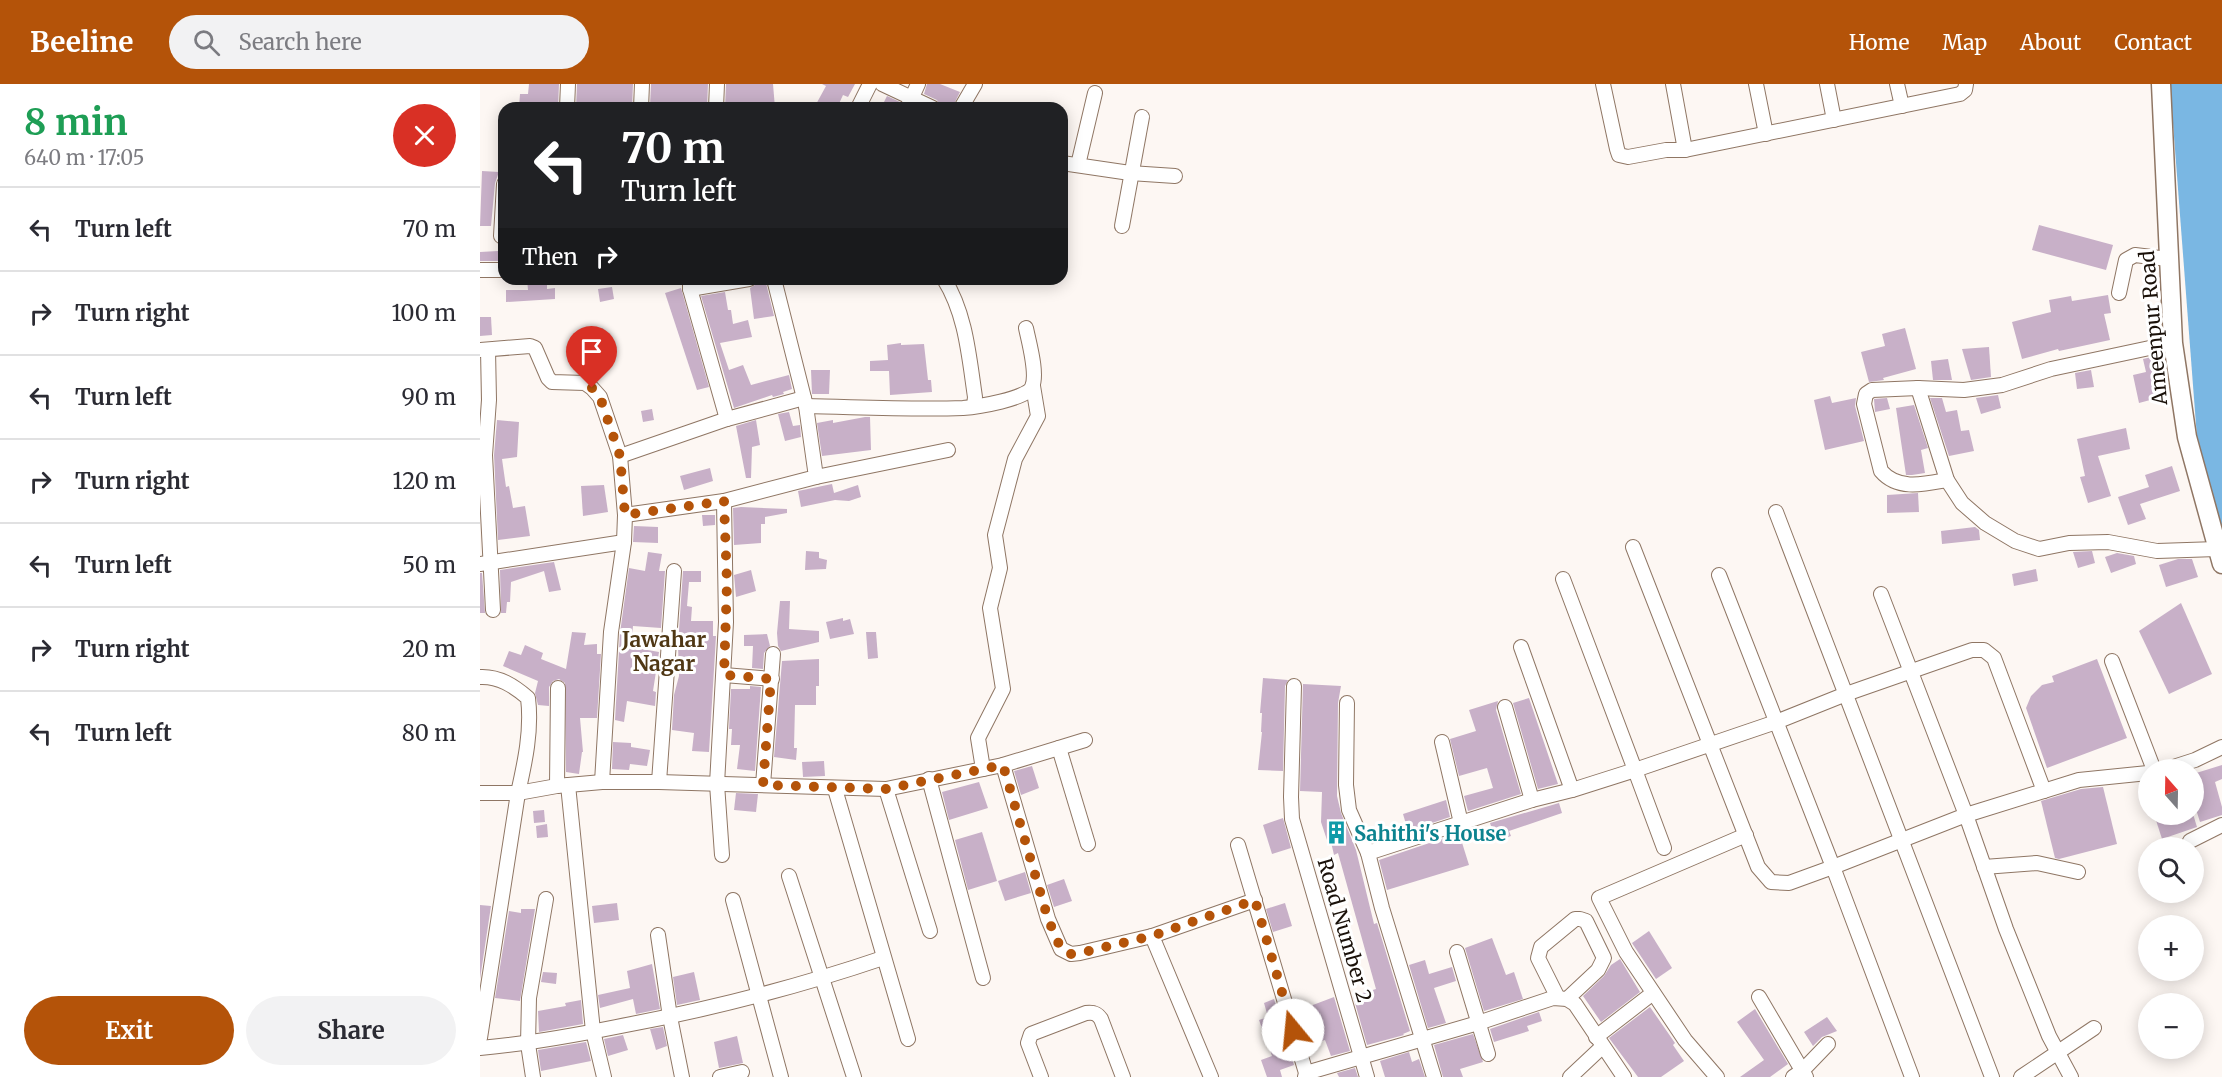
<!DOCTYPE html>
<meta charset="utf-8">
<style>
body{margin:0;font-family:Merriweather,serif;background:#f2f2f3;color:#2b2b33;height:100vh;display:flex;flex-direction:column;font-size:22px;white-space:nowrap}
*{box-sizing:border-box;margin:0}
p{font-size:20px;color:#7c7c81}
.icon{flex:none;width:33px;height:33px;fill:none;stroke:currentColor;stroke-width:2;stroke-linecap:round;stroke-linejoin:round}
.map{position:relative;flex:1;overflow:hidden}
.side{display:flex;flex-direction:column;background:#fff;width:480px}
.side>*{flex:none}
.hud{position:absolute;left:18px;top:18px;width:570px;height:183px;border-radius:18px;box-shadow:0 3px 15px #0003;background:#202124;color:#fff;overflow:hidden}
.needle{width:39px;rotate:340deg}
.fabs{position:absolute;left:1658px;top:675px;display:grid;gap:12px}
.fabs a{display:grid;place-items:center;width:66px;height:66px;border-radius:50%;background:#fff;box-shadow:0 3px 15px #0003;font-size:30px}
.pin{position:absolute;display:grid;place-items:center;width:51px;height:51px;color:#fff;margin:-62px -26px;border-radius:50% 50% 50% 0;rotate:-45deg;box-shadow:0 0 6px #0007}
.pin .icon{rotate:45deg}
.me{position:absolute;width:66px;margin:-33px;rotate:343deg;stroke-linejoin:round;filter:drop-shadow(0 0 4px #0008)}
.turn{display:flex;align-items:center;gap:21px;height:126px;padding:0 24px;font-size:27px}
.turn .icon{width:78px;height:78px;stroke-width:2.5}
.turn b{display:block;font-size:42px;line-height:51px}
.then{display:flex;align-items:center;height:57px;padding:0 24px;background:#0003;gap:12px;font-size:22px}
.round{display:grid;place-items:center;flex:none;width:63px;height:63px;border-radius:32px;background:#f2f2f3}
.head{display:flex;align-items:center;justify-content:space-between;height:102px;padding:0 24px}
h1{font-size:36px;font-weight:700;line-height:45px;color:#1e9e55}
.button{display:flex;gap:12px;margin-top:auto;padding:12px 24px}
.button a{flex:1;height:69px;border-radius:36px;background:#b45309;color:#fff;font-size:24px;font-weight:700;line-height:69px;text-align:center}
.button a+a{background:#f2f2f3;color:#2b2b33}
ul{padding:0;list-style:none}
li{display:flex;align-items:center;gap:18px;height:84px;padding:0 24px;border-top:2px solid #e1e1e2}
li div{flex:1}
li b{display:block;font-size:22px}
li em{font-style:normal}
header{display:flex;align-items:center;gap:36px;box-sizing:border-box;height:84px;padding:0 30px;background:#b45309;color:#fff}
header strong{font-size:28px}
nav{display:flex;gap:33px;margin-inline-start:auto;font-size:21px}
.search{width:420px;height:54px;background:#f2f2f3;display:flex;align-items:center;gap:15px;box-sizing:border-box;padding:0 21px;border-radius:33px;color:#7c7c81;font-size:22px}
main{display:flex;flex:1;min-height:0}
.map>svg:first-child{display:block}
.water{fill:#7ab7e3}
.building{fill:#c8b0c8}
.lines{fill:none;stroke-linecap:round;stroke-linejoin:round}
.street-casing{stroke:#8f7664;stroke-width:16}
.secondary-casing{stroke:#8f7664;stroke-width:21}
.street{stroke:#fff;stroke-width:14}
.secondary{stroke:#fff;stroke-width:18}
.route{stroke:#b45309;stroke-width:10;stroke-dasharray:0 18}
.labels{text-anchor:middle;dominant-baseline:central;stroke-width:6;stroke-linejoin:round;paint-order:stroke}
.street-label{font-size:20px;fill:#1a110a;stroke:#fff}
.culture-label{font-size:20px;font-weight:bold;fill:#0d838f;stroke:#fff;text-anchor:start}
.neighbourhood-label{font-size:21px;font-weight:bold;fill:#4f3714;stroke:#fff}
</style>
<header>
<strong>Beeline</strong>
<div class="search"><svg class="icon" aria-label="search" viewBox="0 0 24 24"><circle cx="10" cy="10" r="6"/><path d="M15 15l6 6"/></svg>Search here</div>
<nav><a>Home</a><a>Map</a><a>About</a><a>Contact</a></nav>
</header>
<main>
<section class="side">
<div class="head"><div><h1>8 min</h1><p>640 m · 17:05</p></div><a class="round" style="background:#d93025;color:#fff"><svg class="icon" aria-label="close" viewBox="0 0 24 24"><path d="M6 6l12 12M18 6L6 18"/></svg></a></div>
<ul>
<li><svg class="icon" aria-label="left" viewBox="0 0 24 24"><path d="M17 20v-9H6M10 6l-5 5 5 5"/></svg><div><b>Turn left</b></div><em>70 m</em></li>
<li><svg class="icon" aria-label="right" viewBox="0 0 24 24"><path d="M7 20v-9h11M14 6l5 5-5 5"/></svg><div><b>Turn right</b></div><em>100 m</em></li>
<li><svg class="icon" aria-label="left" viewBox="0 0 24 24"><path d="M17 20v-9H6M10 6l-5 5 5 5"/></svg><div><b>Turn left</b></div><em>90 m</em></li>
<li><svg class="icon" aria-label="right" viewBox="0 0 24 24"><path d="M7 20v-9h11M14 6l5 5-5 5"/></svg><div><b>Turn right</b></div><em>120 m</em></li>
<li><svg class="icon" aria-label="left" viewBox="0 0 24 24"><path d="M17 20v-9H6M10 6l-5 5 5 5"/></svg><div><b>Turn left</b></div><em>50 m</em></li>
<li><svg class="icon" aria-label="right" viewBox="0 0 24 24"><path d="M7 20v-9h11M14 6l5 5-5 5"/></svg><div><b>Turn right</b></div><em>20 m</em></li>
<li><svg class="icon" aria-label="left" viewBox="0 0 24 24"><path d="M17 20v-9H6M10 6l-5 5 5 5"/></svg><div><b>Turn left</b></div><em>80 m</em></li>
</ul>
<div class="button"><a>Exit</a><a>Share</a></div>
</section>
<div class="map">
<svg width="1742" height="993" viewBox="0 0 1742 993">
<rect width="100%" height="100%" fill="#fdf7f3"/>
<path class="water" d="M1690,0h52v475l-21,-69z"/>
<g class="building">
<path d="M49,0h30l-1,24h-39l1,-14h8z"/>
<path d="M97,0h56l-1,24h-56z"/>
<path d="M171,0h57l-1,24 -57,-2z"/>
<path d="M246,0h47l2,24h-50z"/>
<path d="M342,0h33l-7,13 -5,-2 -6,13h-23l12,-22z"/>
<path d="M447,0h13l20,8 -8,16h-10l-5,-8 -13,-6z"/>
<path d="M407,12l13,6 -2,6h-17z"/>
<path d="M2,87l17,1 -4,11 -4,43h-11z"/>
<path d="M1559,141l74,20 -7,25 -74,-20z"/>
<path d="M18,167l1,10h-19v-9z"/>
<path d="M47,195h20v10l8,-1v11l-49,3v-12h22z"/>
<path d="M278,195h7l9,37 -20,3 -4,-31 5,-3z"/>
<path d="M132,203l2,12 -14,3 -2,-13z"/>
<path d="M201,204l28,99 -12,3 -32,-97z"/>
<path d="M245,208l3,18h3l2,14 15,-4 4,17 -32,6 9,27 14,-5 8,20 38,-10 3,14 -9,3 1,2 -11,3 -1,-2 -38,13 -33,-112z"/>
<path d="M1628,211l3,18 -7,1 6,26 -51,11 -1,-2 -36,10 -10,-37 39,-10 -2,-12 22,-4 1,5z"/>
<path d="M0,233h11l1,18 -12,1z"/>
<path d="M123,244l8,22 -24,9 -8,-21z"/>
<path d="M1425,244l11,41 -33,9 1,2 -15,2 -8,-30 24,-6 -3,-12z"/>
<path d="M421,259v2l23,-1 4,36h3l1,12 -42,3 -1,-24h-19v-10l18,-1 -1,-15z"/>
<path d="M1509,263l2,30 -20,3 -9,-31z"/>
<path d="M1680,271l3,11 -5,2 7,28 -26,7 -6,-28 13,-3 -3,-13z"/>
<path d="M1468,275l4,21h-19l-2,-19z"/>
<path d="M331,286h19l-1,24h-17z"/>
<path d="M1611,286l3,17 -17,2 -2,-16z"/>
<path d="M1518,311l3,13 -20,6 -5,-16z"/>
<path d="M1350,312l2,7 24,-5 -1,8 9,35 -39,9 -11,-50z"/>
<path d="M1407,314l3,11 -15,3 -1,-13z"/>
<path d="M1450,314h12l4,14 11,-2 4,21 8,-1 5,21 -25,5z"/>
<path d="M1434,321l14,43 -7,2 4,23 -13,2h-6l-10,-67z"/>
<path d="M172,325l2,11 -11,2 -2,-11z"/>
<path d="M309,328l4,14 7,-1 1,12 -16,4 -7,-27z"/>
<path d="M385,333h5l1,33 -49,6 -5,-33 16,-3v3z"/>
<path d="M17,336l22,2 -2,35 -15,2 4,28 3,-1 4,22 12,-2 5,30 -32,4 -4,-85z"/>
<path d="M276,336l4,25 -8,2 -1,31h-5l-10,-52z"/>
<path d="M1646,344l4,21 -32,7 13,40 -23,7 -8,-26 5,-1 -8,-37z"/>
<path d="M1692,382l8,25 -40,13 6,15 -18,6 -10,-28 31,-10 -4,-12z"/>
<path d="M230,384l3,13 -29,9 -4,-14z"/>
<path d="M352,400l2,9 24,-8 3,12 -12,4 -14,-1 -34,7 -3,-16z"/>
<path d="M124,401l4,27 -25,4 -2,-30z"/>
<path d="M1438,409l1,19 -32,1v-18z"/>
<path d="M261,423l46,2v4l-22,4v7h-4v19l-27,2 -1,-37z"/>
<path d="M222,431h13v10l-12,1z"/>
<path d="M154,442l24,1v16l-25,-1z"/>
<path d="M1495,443l4,3 1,10 -38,4 -1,-13z"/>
<path d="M326,467l13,1v6l8,2 -1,9 -21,1z"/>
<path d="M1612,467l3,12 -17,5 -5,-16z"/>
<path d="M168,468l14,2 -3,17h6l-4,57 -28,-2 -2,21 28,5 -6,39 3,1 -1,14 -28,-5 -3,21 -9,-2 5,-87 9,-65 16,3z"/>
<path d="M1637,469l17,3 2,8 -25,9 -6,-16z"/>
<path d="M1698,475h14l6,18 -32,10 -7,-22z"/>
<path d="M74,478l7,28 -12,2 -5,-21 -33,11 -1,20h-3l-1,11h-5l-1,-43z"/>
<path d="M1556,485l2,12 -24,5 -2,-12z"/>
<path d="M271,486l5,21 -20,6 -2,-22z"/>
<path d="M203,487h18v11h-12l-2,24 5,1 -1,14h22v15h3l-7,116 -17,-1 2,-18 -22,-3 2,-35 5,-19 -1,-31z"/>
<path d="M0,489h2l3,40h-5z"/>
<path d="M300,517h10l-1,28 30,2v11l-38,9 -3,-5 -1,-13z"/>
<path d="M1701,519l31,71 -43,20 -30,-63z"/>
<path d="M363,534v3l7,-2 4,15 -24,5 -4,-17z"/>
<path d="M92,548l14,1 -2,12 13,-1v10h4l-4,64h-17l3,34h-1l-3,22 -13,-2 -1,-89 -6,-4 -6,2 -4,6v19l-11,-1 -3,-12 3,-12 -35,-15 6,-15 12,4 4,-10 18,8 -2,6 25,10z"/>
<path d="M386,548h10l2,26 -10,1z"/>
<path d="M287,550l3,12 -6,7 -1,16 -11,-1 1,-22h-9v-11z"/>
<path d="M339,575v27h-3v19h-21l-1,43h3l-1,12 -22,-3 8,-96z"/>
<path d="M1617,575l30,79 -80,30 -21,-60 5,-12 11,-11 12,-3 -2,-6z"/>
<path d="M783,594l25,2 -3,6 -2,85 -25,-1 4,-38h-1l1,-19h-2z"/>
<path d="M823,600l38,2 -3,17 -1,93 4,17 15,37 18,74 3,-1 33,108 -7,3 1,1 -37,10 -14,-49 23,-7 -38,-136 -4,2 -3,-13 -3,1 -7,-21 1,-30 -22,-1z"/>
<path d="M270,602l11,1 -6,84 -18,-2 3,-24h-9l1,-16h-3l2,-40h19z"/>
<path d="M1049,614l29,86 -20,5 -25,-86z"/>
<path d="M1018,617l-2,9 25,84 -53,17 -4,-15 29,-8 -6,-20 -28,8 -9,-37 26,-8 -7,-21z"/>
<path d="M133,658l18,1v4l19,3 -3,16 -17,-2 -1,6 -17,-1z"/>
<path d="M344,677l1,15 -22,1 -1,-15z"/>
<path d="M1742,681v14l-7,3 7,25v8l-22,7 -7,-22v-26z"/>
<path d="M552,682l7,22 -18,7 -7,-24z"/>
<path d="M499,698l9,26 -39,12 -7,-28z"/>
<path d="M1623,703l14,57 -58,15 -4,-1 -14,-57 40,-12z"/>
<path d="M256,709l22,1 -2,18 -22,-2z"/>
<path d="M966,716l4,17 -42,14 -5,-17z"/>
<path d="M1079,719l3,10 -53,18 2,5 -15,5 -6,-18z"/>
<path d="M64,726l1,12 -11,1 -1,-12z"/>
<path d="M1674,730h39l4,13 -35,12z"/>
<path d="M803,734l8,30 -19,6 -9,-29z"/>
<path d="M67,740l1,13 -11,1 -1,-12z"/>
<path d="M502,748l15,49 -29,9 -13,-50z"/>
<path d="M979,749l10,32 -82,25 -8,-30z"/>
<path d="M545,788l6,21 -26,8 -7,-20z"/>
<path d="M584,795l8,22 -18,6 -7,-22z"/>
<path d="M137,819l2,17 -25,3 -2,-17z"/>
<path d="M805,819l7,23 -19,6 -7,-23z"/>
<path d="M0,821l11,1 -11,73z"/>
<path d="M41,825h14l-15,92 -25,-3 14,-87 12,2z"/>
<path d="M1169,847l23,37 -16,11 -24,-36z"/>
<path d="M1012,854l14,37 8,-3 9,27 -39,12 -19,-63z"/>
<path d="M1140,875l20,33 -39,30 -18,-26 21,-20 7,-11z"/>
<path d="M945,876l4,14 23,-7 4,14 -22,7 12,35 -18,5 -19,-63z"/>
<path d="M172,880l8,45 -24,5 -3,-15 -33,9 -2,-13 32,-7 -3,-17z"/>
<path d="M63,888l14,1 -1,11 -15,-2z"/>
<path d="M214,888l6,28 -23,5 -4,-28z"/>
<path d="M854,913l16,54 -19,5 -6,-16 -18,6 -10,-35z"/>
<path d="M794,915l20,66 -14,5 2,7h-15l-6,-17 11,-4 -13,-36 9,-3 -4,-14z"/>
<path d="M101,916l2,24 -44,8 -1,-21 28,-5 -1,-3z"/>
<path d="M1170,923l25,36 -2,2 11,16 -23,16h-23l-29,-39z"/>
<path d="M1275,925l33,55 -18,13h-30l24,-17 -27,-38z"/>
<path d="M1059,928l3,9 -15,5 2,5 -35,11 -4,-13z"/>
<path d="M1347,933l10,14 -15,6 -9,9 -9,-14z"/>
<path d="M183,943l4,19 -11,4 -6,-21z"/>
<path d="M993,950l10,28 -23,7 3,8h-20l-9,-32z"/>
<path d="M143,951l5,15 -20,6 -4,-17z"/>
<path d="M257,952l6,27 -24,5 -5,-26z"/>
<path d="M106,958l5,19 -50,10 -3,-21z"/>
<path d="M929,968l3,10 7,-3 6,18h-40l-5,-16z"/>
<path d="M875,984l3,9h-19l-2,-4z"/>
</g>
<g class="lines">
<defs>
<g id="street">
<path d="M402,0l51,24"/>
<path d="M1123,0l14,65 2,6 9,2 38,-7h19l275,-56 5,-4 1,-6"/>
<path d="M1193,0l12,66"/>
<path d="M1276,0l10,50"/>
<path d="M1347,0l7,36"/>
<path d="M1417,0l5,22"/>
<path d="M87,24l1,-24"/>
<path d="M161,24l1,-24"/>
<path d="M236,24l1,-24"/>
<path d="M378,24l12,-24"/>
<path d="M427,24l11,-24"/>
<path d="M481,24l14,-24"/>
<path d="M582,79l68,10 45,3"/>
<path d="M598,81l17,-72"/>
<path d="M642,142l20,-109"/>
<path d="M21,152l3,-52"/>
<path d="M0,186h24"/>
<path d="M210,195v10l37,130 77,-21"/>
<path d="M464,195c22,35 25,78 31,118l-1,9"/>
<path d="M210,205l59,-10"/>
<path d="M1639,209l7,-33 9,-5 33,4"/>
<path d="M0,266l50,-4 5,2 13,30 4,4 33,1 7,5 8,9 20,59 5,59 -1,27 -13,90 -9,150"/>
<path d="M8,266l1,50 -4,55 8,155"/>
<path d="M1438,304l29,92 15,23 23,20 30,18 24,8 30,-6 39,-1 49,9 60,-2"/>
<path d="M326,322c52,1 105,4 157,2 14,-1 64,-9 69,-21 6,-13 -3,-44 -6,-59"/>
<path d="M140,372l107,-37"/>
<path d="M336,393l132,-27"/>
<path d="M1467,396c-22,4 -49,11 -66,-9l-17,-67 2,-10 6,-4 46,-2 46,2 38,-5 49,-16 122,-26"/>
<path d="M1296,428l216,565"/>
<path d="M145,431l99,-14 92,-24 -10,-71 -32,-127"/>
<path d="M1153,463l125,320 13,15 18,1 44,-16 -114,-292"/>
<path d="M0,480l144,-22"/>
<path d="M1401,510l85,221 40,114 43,107 22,41"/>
<path d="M1041,563l51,143"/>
<path d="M1632,577l42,109"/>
<path d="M244,591l48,4"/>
<path d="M0,593c19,-1 34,9 48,21 4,32 -3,64 -10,95l-38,245"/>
<path d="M814,602l-3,111 1,22 75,258"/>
<path d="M867,619l-1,82 3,25 19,43"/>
<path d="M1025,623l27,93"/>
<path d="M962,658l19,81"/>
<path d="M579,664l29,96"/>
<path d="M523,681l45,154 13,30 10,5 9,-1 72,-17"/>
<path d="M503,685l-5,-31 25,-49 -13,-81 10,-40 -5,-33 20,-76 23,-43 -5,-30"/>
<path d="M1684,686l31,-10 27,-13"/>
<path d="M449,695l54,199"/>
<path d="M179,698l15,-211"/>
<path d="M88,701l25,246 11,46"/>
<path d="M283,701l10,-131"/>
<path d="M77,702l1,-98"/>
<path d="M355,705l73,250"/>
<path d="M406,705l44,142"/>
<path d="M0,709h38l39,-7 45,-4h57l227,7 117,-24 82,-25"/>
<path d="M1710,757l32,-16"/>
<path d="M758,761l68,228 -1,4"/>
<path d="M1184,764l-29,-78 141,-48 70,-28 126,-44h12l10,8 50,133"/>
<path d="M242,771l-5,-71 9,-162 -2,-121"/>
<path d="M1504,783l53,-4 41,9"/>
<path d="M309,792l65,201"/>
<path d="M253,816l48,177"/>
<path d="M178,851l12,82 12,60"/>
<path d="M977,868l31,102"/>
<path d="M1279,913l47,80"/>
<path d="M1078,914l-20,-40 3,-11 34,-28h5l6,2 18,37 -6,12 -31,29"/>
<path d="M1116,953l57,-44"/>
<path d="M0,964c46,-4 91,-12 136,-21 91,-17 179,-39 267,-69"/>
<path d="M826,989l172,-50 75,-25 14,1 8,5 49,73"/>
<path d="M53,993l-5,-33 1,-46 17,-99"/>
<path d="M240,993l22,-5"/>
<path d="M561,993l-13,-34 3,-9 55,-21c7,-1 11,0 15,6l22,58"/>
<path d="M731,993l-59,-141 103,-36"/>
<path d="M954,993l-52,-169 -14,-55 164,-53 40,-10 63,-20 -72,-191"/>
<path d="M1090,993l32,-30"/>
<path d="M1237,993l-32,-37 -59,-88 -27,-54 147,-63"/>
<path d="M1313,993l9,-6 26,-27"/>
<path d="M1432,993l-79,-210 133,-52 113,-35 69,-7"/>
<path d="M1541,993l73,-49"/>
</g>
<path id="secondary" d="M1681,0l12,259 14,94 35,127"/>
</defs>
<use href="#street" class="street-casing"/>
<use href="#secondary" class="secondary-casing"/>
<use href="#street" class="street"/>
<use href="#secondary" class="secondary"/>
</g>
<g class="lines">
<path class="route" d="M112,304l8,9 20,59 5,59 99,-14 3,82 -3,92 47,4 -8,106 123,4 117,-24 45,154 13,30 10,5 9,-1 72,-17 103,-36 38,130"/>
</g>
<defs>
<symbol id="building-bare" viewBox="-9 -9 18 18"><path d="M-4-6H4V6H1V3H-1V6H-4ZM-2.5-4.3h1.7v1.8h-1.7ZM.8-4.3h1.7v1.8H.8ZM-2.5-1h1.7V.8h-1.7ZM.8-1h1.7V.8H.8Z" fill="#0f9aa8" stroke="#fff" stroke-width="2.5" paint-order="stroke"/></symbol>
</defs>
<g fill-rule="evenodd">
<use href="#building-bare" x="840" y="732" width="33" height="33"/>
</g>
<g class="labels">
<g class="street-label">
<text transform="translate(1673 244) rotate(-95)">Ameenpur Road</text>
<text transform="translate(865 846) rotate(74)">Road Number 2</text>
</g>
<g class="culture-label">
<text x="874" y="749">Sahithi's House</text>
</g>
<g class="neighbourhood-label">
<text x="184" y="555">Jawahar<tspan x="184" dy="24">Nagar</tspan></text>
</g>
</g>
</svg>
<div class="fabs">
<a><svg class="needle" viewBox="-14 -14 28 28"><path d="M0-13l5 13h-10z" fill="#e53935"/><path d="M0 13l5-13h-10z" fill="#7c7c81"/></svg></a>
<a><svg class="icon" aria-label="search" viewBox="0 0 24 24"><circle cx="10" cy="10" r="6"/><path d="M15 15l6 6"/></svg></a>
<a>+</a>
<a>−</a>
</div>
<div class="pin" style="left:112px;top:304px;background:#d93025"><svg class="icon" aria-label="arrive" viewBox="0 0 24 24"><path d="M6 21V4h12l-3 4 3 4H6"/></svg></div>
<svg class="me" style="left:813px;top:946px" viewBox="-20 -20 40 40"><circle r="19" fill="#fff"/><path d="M0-13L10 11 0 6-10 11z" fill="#b45309"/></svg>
<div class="hud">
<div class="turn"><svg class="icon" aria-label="left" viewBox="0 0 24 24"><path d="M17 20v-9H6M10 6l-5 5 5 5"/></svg><div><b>70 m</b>Turn left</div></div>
<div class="then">Then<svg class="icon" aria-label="right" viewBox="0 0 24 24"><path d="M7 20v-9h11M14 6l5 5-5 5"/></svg></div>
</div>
</div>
</main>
